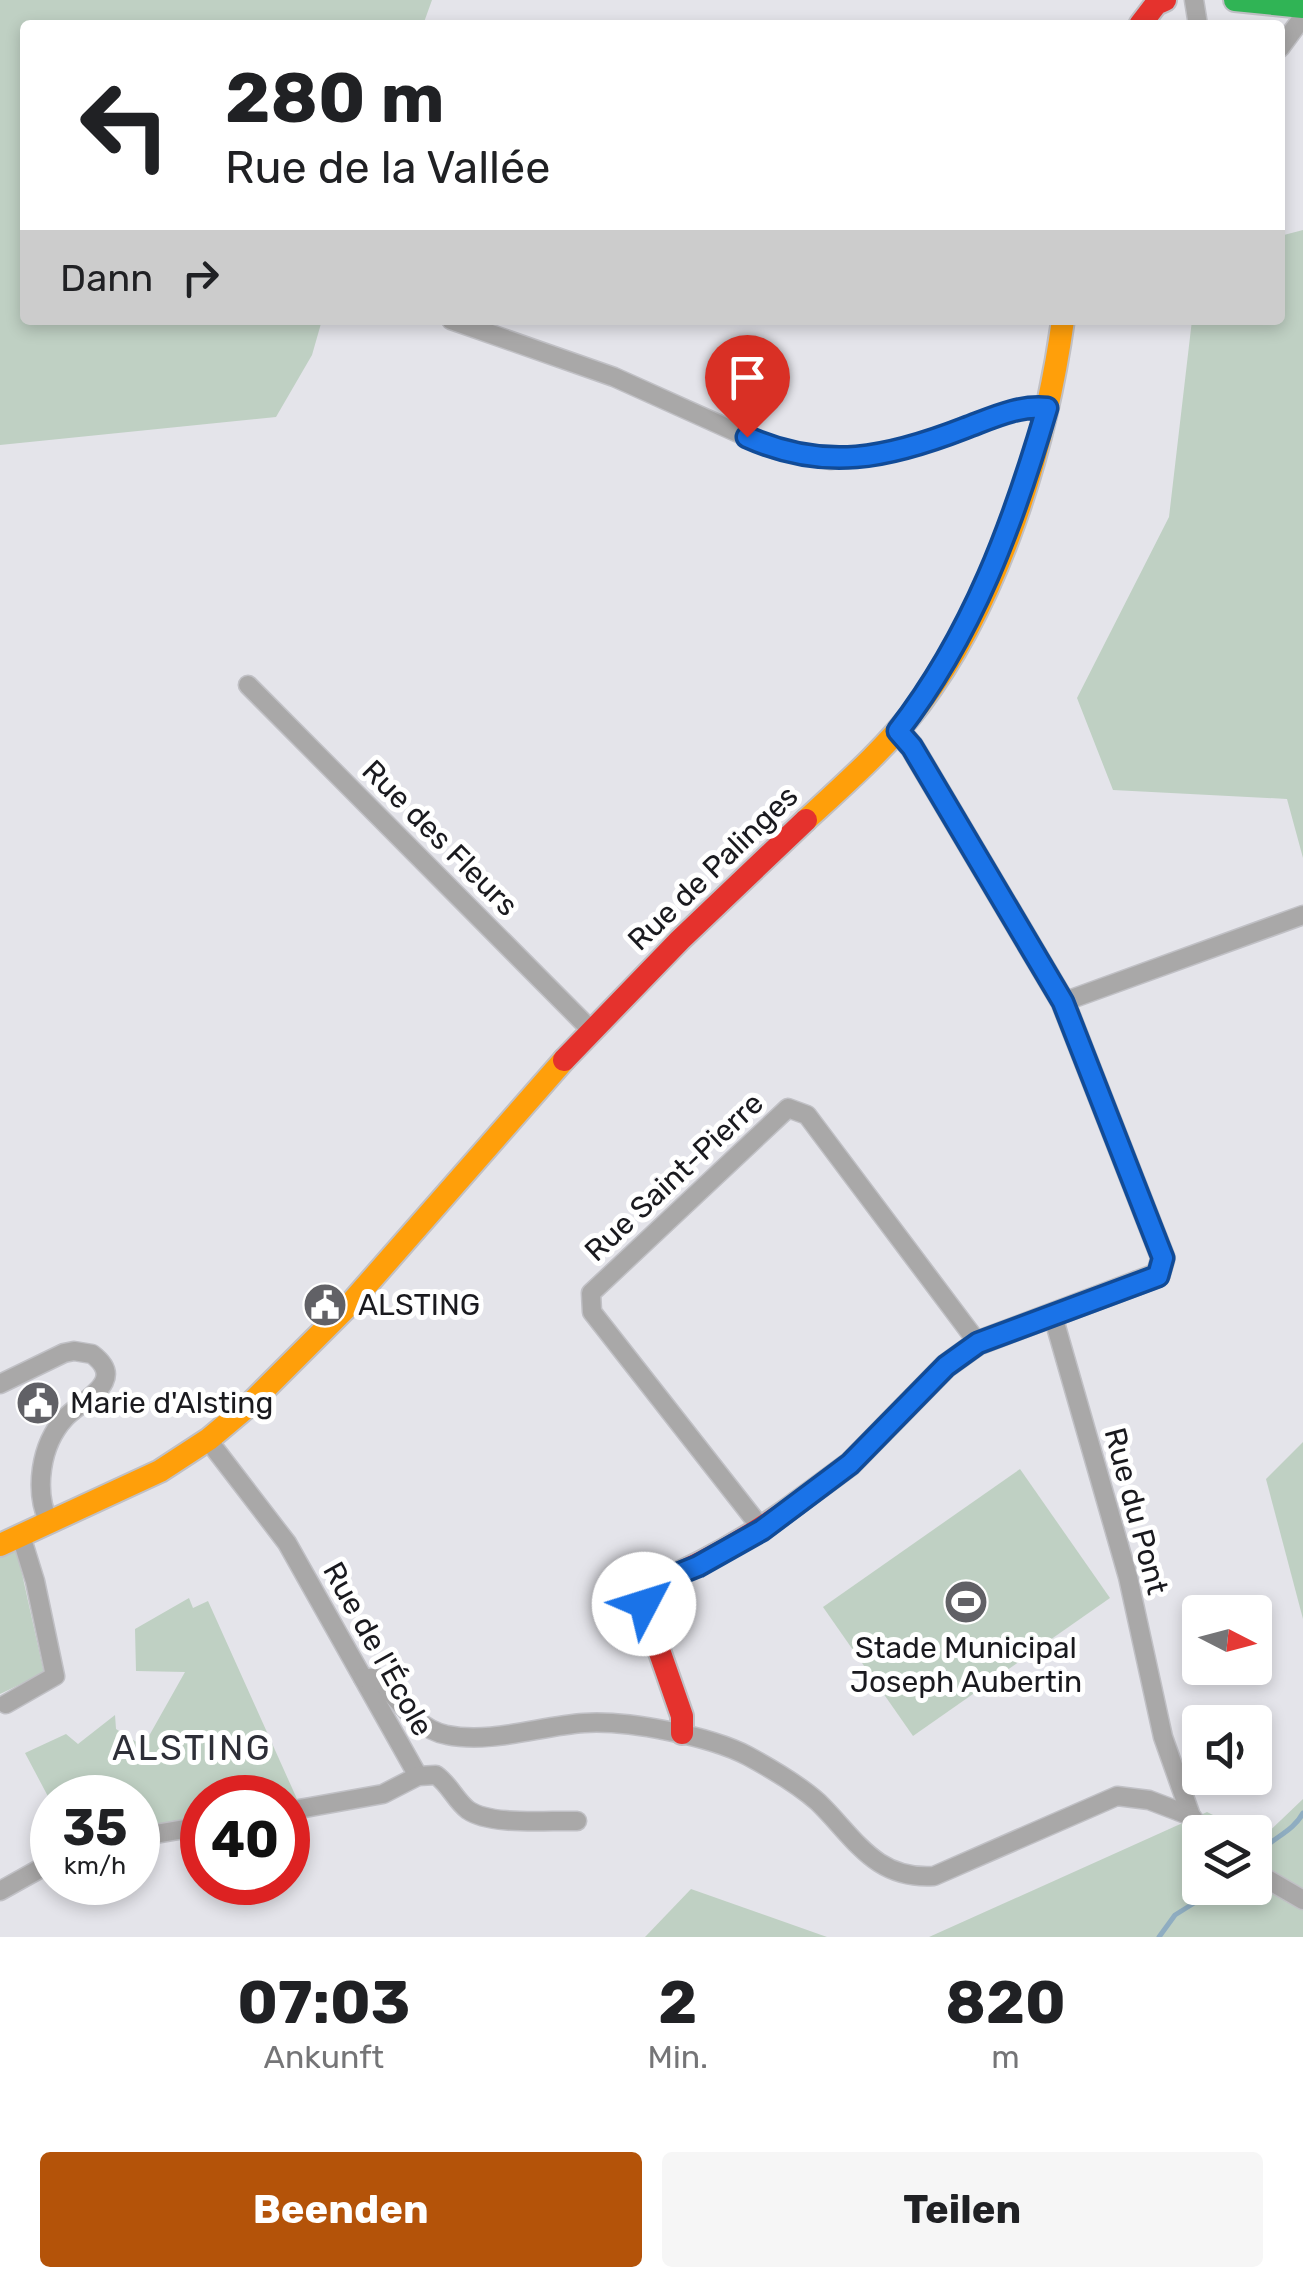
<!DOCTYPE html>
<html lang="de">
<meta charset="utf-8">
<style>
body{margin:0;font-family:Rubik,sans-serif;background:#f6f6f6;color:#202124;height:100vh;display:flex;flex-direction:column;font-size:38px;white-space:nowrap}
*{box-sizing:border-box;margin:0}
p{font-size:32px;color:#757577}
.icon{flex:none;width:55px;height:55px;fill:none;stroke:currentColor;stroke-width:2;stroke-linecap:round;stroke-linejoin:round}
.map{position:relative;height:1937px;overflow:hidden}
.details{display:flex;flex-direction:column;background:#fff;flex:1}
.details>*{flex:none}
.hud{position:absolute;left:20px;top:20px;width:1265px;height:305px;border-radius:10px;box-shadow:0 5px 15px #0003;background:#fff;color:#202124;overflow:hidden}
.needle{width:65px;rotate:96deg}
.buttons{position:absolute;left:1182px;top:1595px;display:grid;gap:20px}
.buttons a{display:grid;place-items:center;width:90px;height:90px;border-radius:10px;background:#fff;box-shadow:0 5px 15px #0003;font-size:50px}
.speed{position:absolute;left:30px;top:1775px;display:flex;gap:20px;font-size:50px;font-weight:700;text-align:center}
.speed>*{display:grid;place-content:center;width:130px;height:130px;border-radius:50%;background:#fff;box-shadow:0 5px 15px #0003;line-height:1}
.speed small{font-size:25px;font-weight:400}
.speed .limit{border:15px solid #d22;background:#fff;color:#111}
.pin{position:absolute;display:grid;place-items:center;width:85px;height:85px;color:#fff;margin:-102px -42px;border-radius:50% 50% 50% 0;rotate:-45deg;box-shadow:0 0 10px #0007}
.pin .icon{rotate:45deg}
.me{position:absolute;width:110px;margin:-55px;rotate:50deg;stroke-linejoin:round;filter:drop-shadow(0 0 8px #0008)}
.turn{display:flex;align-items:center;gap:35px;height:210px;padding:0 40px;font-size:45px}
.turn .icon{width:130px;height:130px;stroke-width:2.5}
.turn b{display:block;font-size:70px;line-height:85px}
.then{display:flex;align-items:center;height:95px;padding:0 40px;background:#0003;gap:20px;font-size:38px}
.eta{display:flex;justify-content:space-evenly;align-items:center;height:170px;text-align:center}
.eta b{font-size:60px;font-weight:700;line-height:70px}
.action{display:flex;gap:20px;margin-top:auto;padding:20px 40px}
.action a{flex:1;height:115px;border-radius:10px;background:#b45309;color:#fff;font-size:40px;font-weight:700;line-height:115px;text-align:center}
.action a+a{background:#f6f6f6;color:#202124}
.map>svg:first-child{display:block}
.green{fill:#bfd0c3}
.lines{fill:none;stroke-linecap:round;stroke-linejoin:round}
.stream{stroke:#8fadc1;stroke-width:5}
.street-casing{stroke:#c0c0c5;stroke-width:21}
.fast-casing{stroke:#c0c0c5;stroke-width:26}
.slow-casing{stroke:#c0c0c5;stroke-width:26}
.jam-casing{stroke:#c0c0c5;stroke-width:26}
.street{stroke:#a9a8a8;stroke-width:18}
.fast{stroke:#30b455;stroke-width:22}
.slow{stroke:#ff9f0a;stroke-width:22}
.jam{stroke:#e5322d;stroke-width:22}
.route-casing{stroke:#114b97;stroke-width:25}
.route{stroke:#1a73e8;stroke-width:18}
.labels{text-anchor:middle;dominant-baseline:central;stroke-width:10;stroke-linejoin:round;paint-order:stroke}
.street-label{font-size:30px;fill:#1a1a1f;stroke:#fff}
.poi-label{font-size:30px;fill:#1a1a1f;stroke:#fff;text-anchor:start}
.quarter-label{font-size:35px;letter-spacing:2.5px;fill:#2e2f38;stroke:#fff}
</style>
<div class="map">
<svg width="1303" height="1937" viewBox="0 0 1303 1937">
<rect width="100%" height="100%" fill="#e4e4ea"/>
<g class="green">
<path d="M0,0h432l-9,25h-398v295h297l-10,35 -36,62 -276,28z"/>
<path d="M1303,230v628l-16,-59 -174,-9 -36,-92 92,-181 23,-197h88v-84z"/>
<path d="M1303,1442v177l-37,-140z"/>
<path d="M1020,1469l90,129 -197,138 -90,-129z"/>
<path d="M17,1551l27,122 -44,21v-136z"/>
<path d="M189,1598l4,10 15,-7 89,198 -95,-1v19l-64,13v-32h-86v6l-27,-51 41,-19 12,10 37,-29 1,14 22,14h7l40,-71 -49,-1 -1,-42z"/>
<path d="M1303,1799v138h-374l278,-125 40,20h-47v56h55v-51l6,2z"/>
<path d="M691,1889l136,48h-182z"/>
</g>
<g class="lines">
<g class="stream">
<path d="M1255,1859c12,-20 37,-25 48,-46"/>
<path d="M1159,1937l16,-22 43,-27"/>
</g>
<defs>
<g id="street">
<path d="M1194,0l4,25"/>
<path d="M1280,48l20,-27 2,-14"/>
<path d="M451,320l163,57 162,73 54,10 63,-8 128,-44h26"/>
<path d="M248,685l343,345"/>
<path d="M1063,1002l240,-87"/>
<path d="M1053,1316l75,261 35,160 28,79 13,16"/>
<path d="M0,1384l64,-31 10,-2 18,3c37,28 -11,46 -27,64 -25,27 -31,73 -16,105"/>
<path d="M208,1440l79,103 131,233"/>
<path d="M762,1529l-170,-217 -1,-19 197,-185 19,7 171,228"/>
<path d="M363,1678h15c19,21 40,52 69,57 44,9 93,-9 137,-12 43,-3 126,13 164,33 22,12 51,29 70,46 37,36 57,78 116,74l183,-80 32,4 42,16"/>
<path d="M6,1704l49,-28 -20,-95 -14,-45"/>
<path d="M288,1811l95,-17 35,-18 18,-1c14,10 19,25 32,35 23,16 80,10 109,11"/>
<path d="M138,1837l64,-11"/>
<path d="M1255,1872l48,28"/>
<path d="M0,1891l52,-29"/>
</g>
<g id="fast">
<path d="M1235,0l68,7"/>
<path d="M898,731l14,16 151,255 100,256 -5,17 -21,8"/>
</g>
<g id="slow">
<path d="M806,820c39,-36 80,-72 113,-115 80,-106 126,-255 144,-385"/>
<path d="M797,1503l53,-39 96,-98 32,-23 159,-60"/>
<path d="M0,1545l160,-74 49,-32 38,-32 104,-104 213,-243"/>
</g>
<g id="jam">
<path d="M1140,25l16,-21 9,-4"/>
<path d="M564,1060l116,-120 126,-120"/>
<path d="M682,1733v-17l-39,-112 6,-17c53,-23 102,-50 148,-84"/>
</g>
</defs>
<use href="#street" class="street-casing"/>
<use href="#fast" class="fast-casing"/>
<use href="#slow" class="slow-casing"/>
<use href="#jam" class="jam-casing"/>
<use href="#street" class="street"/>
<use href="#fast" class="fast"/>
<use href="#slow" class="slow"/>
<use href="#jam" class="jam"/>
</g>
<g class="lines">
<defs>
<path id="route" d="M644,1604l4,-18 50,-20 64,-36 88,-66 96,-98 32,-23 180,-67 5,-18 -100,-256 -151,-255 -14,-16c75,-97 115,-207 149,-323 -29,-3 -55,10 -82,20 -77,30 -140,44 -218,9"/>
</defs>
<use href="#route" class="route-casing"/>
<use href="#route" class="route"/>
</g>
<defs>
<symbol id="civic-disc" viewBox="-11 -11 22 22"><circle r="9.5" fill="#616166" stroke="#fff"/><path d="M-.6-6.5H3V-4.5H.6V-3L4-1V1h2V6H-6V1h2V-1L-.6-3ZM-1.2 2.5V6h2.4V2.5Z" fill="#fff"/></symbol>
<symbol id="stadium-disc" viewBox="-11 -11 22 22"><circle r="9.5" fill="#616166" stroke="#fff"/><path d="M0-5a6.5 5 0 1 0 0 10a6.5 5 0 1 0 0-10ZM-3.5-1.8h7v3.6h-7Z" fill="#fff"/></symbol>
</defs>
<g fill-rule="evenodd">
<use href="#civic-disc" x="300" y="1280" width="50" height="50"/>
<use href="#civic-disc" x="13" y="1378" width="50" height="50"/>
<use href="#stadium-disc" x="941" y="1577" width="50" height="50"/>
</g>
<g class="labels">
<g class="street-label">
<text transform="translate(440 838) rotate(45)">Rue des Fleurs</text>
<text transform="translate(713 868) rotate(-44)">Rue de Palinges</text>
<text transform="translate(674 1177) rotate(-43)">Rue Saint-Pierre</text>
<text transform="translate(1136 1511) rotate(75)">Rue du Pont</text>
<text transform="translate(378 1649) rotate(61)">Rue de l'École</text>
</g>
<g class="poi-label">
<text x="358" y="1305">ALSTING</text>
<text x="70" y="1403">Marie d'Alsting</text>
<text x="966" y="1648" text-anchor="middle">Stade Municipal<tspan x="966" dy="34">Joseph Aubertin</tspan></text>
</g>
<g class="quarter-label">
<text x="192" y="1748">ALSTING</text>
</g>
</g>
</svg>
<div class="buttons">
<a><svg class="needle" viewBox="-14 -14 28 28"><path d="M0-13l5 13h-10z" fill="#e53935"/><path d="M0 13l5-13h-10z" fill="#757577"/></svg></a>
<a><svg class="icon" aria-label="sound" viewBox="0 0 24 24"><path d="M4 9h4l5-4v14l-5-4H4zM17 9q2 3 0 6"/></svg></a>
<a><svg class="icon" aria-label="layers" viewBox="0 0 24 24"><path d="M12 4l9 5-9 5-9-5zM3 14l9 5 9-5"/></svg></a>
</div>
<div class="speed"><div>35<small>km/h</small></div><div class="limit">40</div></div>
<div class="pin" style="left:747px;top:437px;background:#d93025"><svg class="icon" aria-label="arrive" viewBox="0 0 24 24"><path d="M6 21V4h12l-3 4 3 4H6"/></svg></div>
<svg class="me" style="left:644px;top:1604px" viewBox="-20 -20 40 40"><circle r="19" fill="#fff"/><path d="M0-13L10 11 0 6-10 11z" fill="#1a73e8"/></svg>
<div class="hud">
<div class="turn"><svg class="icon" aria-label="left" viewBox="0 0 24 24"><path d="M17 20v-9H6M10 6l-5 5 5 5"/></svg><div><b>280 m</b>Rue de la Vallée</div></div>
<div class="then">Dann<svg class="icon" aria-label="right" viewBox="0 0 24 24"><path d="M7 20v-9h11M14 6l5 5-5 5"/></svg></div>
</div>
</div>
<section class="details">
<div class="eta">
<div><b>07:03</b><p>Ankunft</p></div>
<div><b>2</b><p>Min.</p></div>
<div><b>820</b><p>m</p></div>
</div>
<div class="action"><a>Beenden</a><a>Teilen</a></div>
</section>
